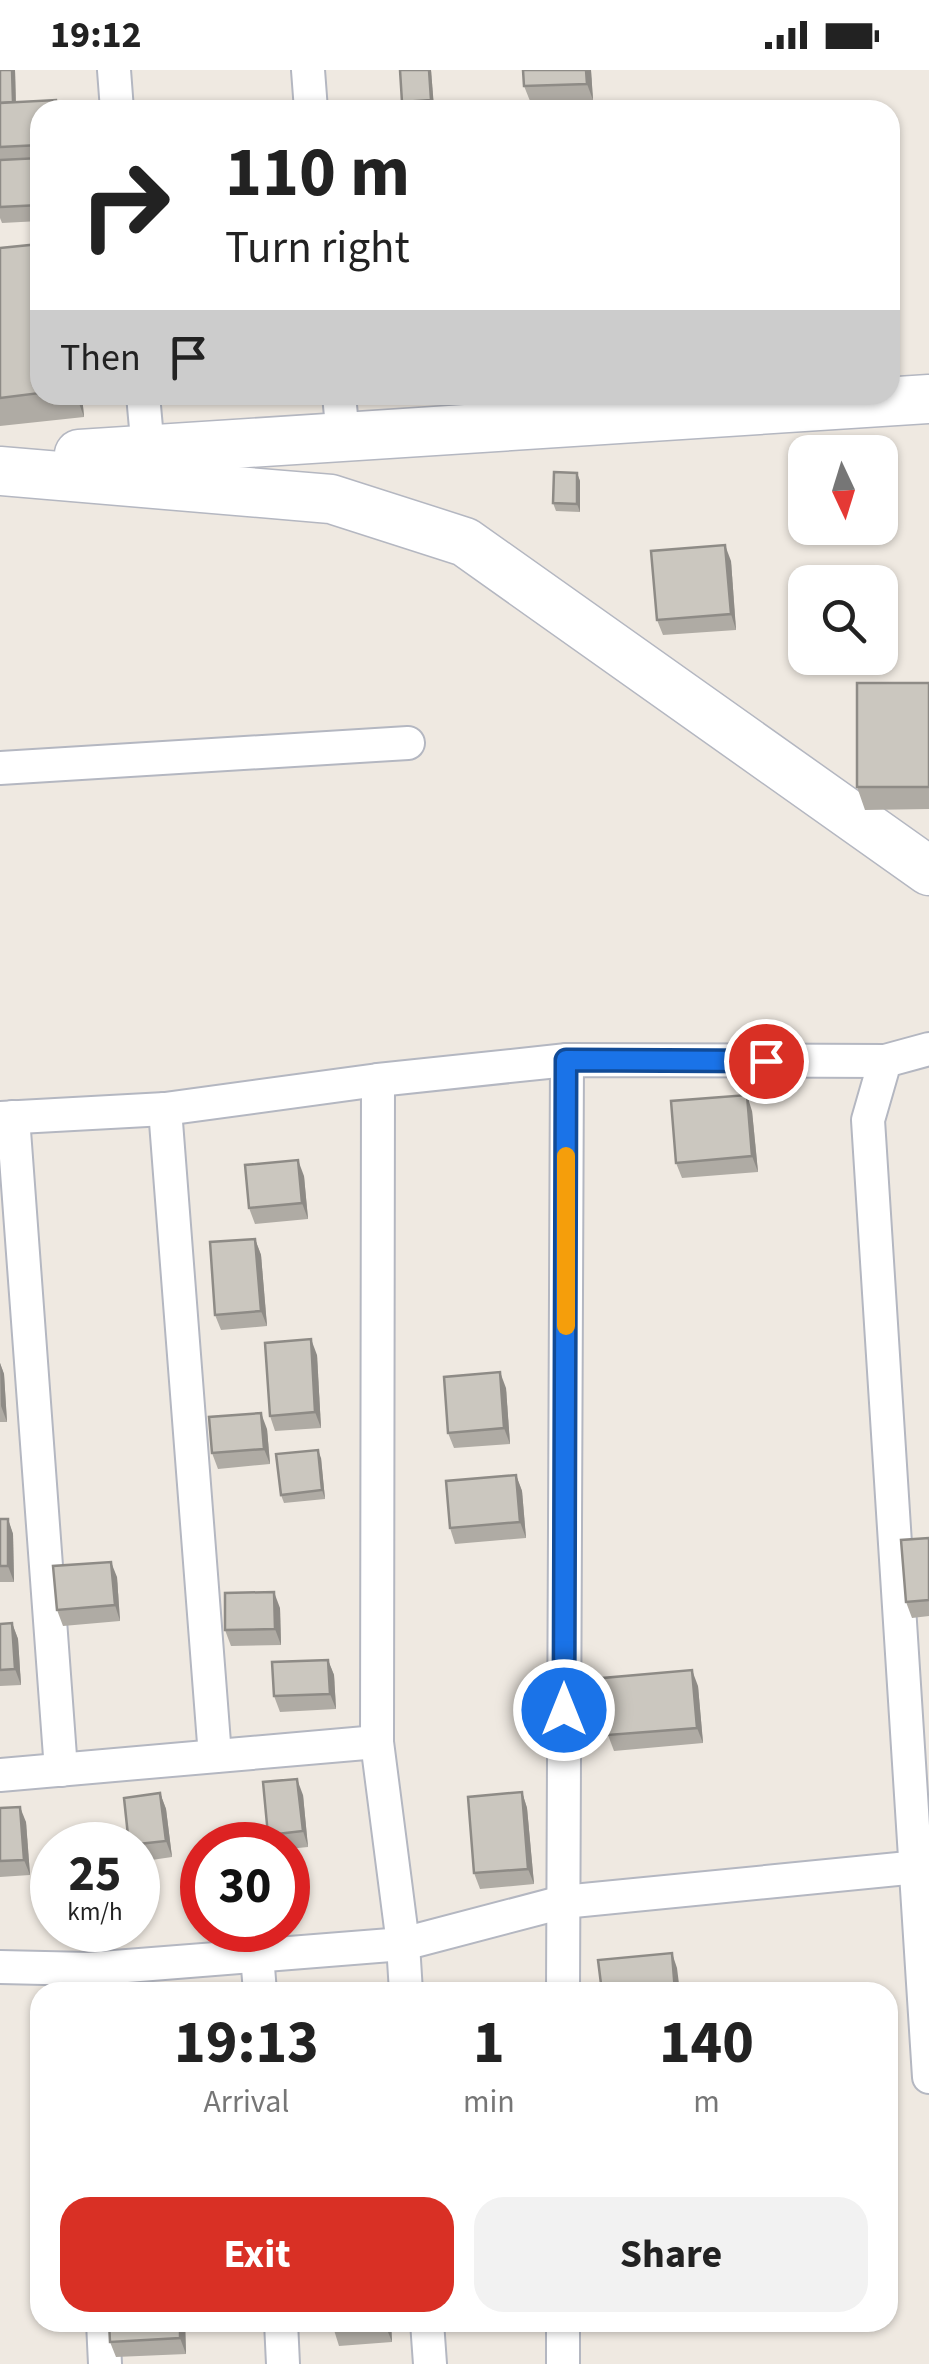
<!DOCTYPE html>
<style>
body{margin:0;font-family:"Source Sans 3",sans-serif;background:#f2f2f2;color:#222;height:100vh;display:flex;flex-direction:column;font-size:38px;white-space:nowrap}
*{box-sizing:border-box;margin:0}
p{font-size:32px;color:#767676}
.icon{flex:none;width:55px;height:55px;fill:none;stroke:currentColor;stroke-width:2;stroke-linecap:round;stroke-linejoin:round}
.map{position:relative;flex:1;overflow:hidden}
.drawer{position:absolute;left:30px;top:1912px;width:868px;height:350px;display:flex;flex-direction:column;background:#fff;border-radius:30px;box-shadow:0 2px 8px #0004}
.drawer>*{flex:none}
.hud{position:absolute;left:30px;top:30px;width:870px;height:305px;border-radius:30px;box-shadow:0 2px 8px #0004;background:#fff;color:#222;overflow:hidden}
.needle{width:65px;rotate:176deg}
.buttons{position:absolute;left:788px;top:365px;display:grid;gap:20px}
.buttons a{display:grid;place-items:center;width:110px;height:110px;border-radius:20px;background:#fff;box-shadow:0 2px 8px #0004;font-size:50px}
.speed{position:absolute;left:30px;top:1752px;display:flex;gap:20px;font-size:50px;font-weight:700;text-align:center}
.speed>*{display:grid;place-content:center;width:130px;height:130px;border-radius:50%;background:#fff;box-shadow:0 2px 8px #0004;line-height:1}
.speed small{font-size:25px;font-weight:400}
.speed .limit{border:15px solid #d22;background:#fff;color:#111}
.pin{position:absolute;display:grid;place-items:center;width:85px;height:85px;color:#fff;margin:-42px;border:5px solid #fff;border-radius:50%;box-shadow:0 2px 10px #0007}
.me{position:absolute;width:110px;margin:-55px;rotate:0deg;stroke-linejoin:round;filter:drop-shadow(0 0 8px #0008)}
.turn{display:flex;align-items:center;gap:35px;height:210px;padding:0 30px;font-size:45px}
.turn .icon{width:130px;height:130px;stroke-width:2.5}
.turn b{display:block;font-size:70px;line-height:85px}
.then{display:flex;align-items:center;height:95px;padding:0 30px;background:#0003;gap:20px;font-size:38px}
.eta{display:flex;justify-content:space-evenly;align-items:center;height:170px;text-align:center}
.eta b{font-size:60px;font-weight:700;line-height:70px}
.action{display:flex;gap:20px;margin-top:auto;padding:20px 30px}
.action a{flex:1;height:115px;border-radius:30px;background:#d93025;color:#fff;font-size:40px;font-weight:700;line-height:115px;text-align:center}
.action a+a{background:#f2f2f2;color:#222}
.status{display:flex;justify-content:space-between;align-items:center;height:70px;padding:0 50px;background:#fff;direction:ltr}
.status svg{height:28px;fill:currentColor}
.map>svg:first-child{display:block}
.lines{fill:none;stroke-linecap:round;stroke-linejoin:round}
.street-casing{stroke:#b4b7c1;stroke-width:36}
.secondary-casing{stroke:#b4b7c1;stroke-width:51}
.street{stroke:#fff;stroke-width:32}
.secondary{stroke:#fff;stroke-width:48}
.wall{fill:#afaba4}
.shaded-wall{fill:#8e8b86}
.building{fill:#cbc7bf;stroke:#8e8b86;stroke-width:2.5}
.route-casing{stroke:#114b97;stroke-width:25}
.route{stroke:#1a73e8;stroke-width:18}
.slow{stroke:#f59e0b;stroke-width:18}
</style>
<div class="status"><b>19:12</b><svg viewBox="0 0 49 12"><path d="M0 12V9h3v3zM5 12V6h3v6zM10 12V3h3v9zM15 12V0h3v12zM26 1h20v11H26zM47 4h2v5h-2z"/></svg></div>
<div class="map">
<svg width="929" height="2294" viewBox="0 0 929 2294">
<rect width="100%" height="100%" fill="#efe9e1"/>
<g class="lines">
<defs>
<g id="street">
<path d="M114,0l3,40"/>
<path d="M308,0l3,40"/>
<path d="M143,325l5,55"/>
<path d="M339,325l4,42"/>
<path d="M0,698l408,-25"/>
<path d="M929,979l-44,12 -17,59 61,957"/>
<path d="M378,1010l-1,662 26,202 3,48"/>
<path d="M165,1039l50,647"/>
<path d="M13,1047l48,653"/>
<path d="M0,1048l165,-9 213,-29 189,-20 318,1"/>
<path d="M0,1705l377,-33"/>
<path d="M257,1885l3,37"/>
<path d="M0,1897l89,2 314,-25 160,-42 366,-36"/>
<path d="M563,1922l4,-932"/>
<path d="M103,2252l2,42"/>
<path d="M281,2252l2,42"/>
<path d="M427,2252l3,42"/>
<path d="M563,2252v42"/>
</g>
<g id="secondary">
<path d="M79,384l850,-55"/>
<path d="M0,401l331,28 134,43 464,329"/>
</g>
</defs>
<use href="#street" class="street-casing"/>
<use href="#secondary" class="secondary-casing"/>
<use href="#street" class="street"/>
<use href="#secondary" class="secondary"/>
</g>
<g class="wall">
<path d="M0,0h15l1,32 40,-2 4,10h-20v111l-38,2 -2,-5z"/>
<path d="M400,0h31l3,38 -29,2 -3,-8z"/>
<path d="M591,0l2,30 -63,1 -6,-15z"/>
<path d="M40,174v151h42l2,22 -84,9v-178z"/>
<path d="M577,403l3,8v31l-24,-1 -3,-8z"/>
<path d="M731,491l5,69 -73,5 -6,-15z"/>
<path d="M929,613v126l-64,1 -8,-23z"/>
<path d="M752,1041l6,61 -76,6 -6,-15z"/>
<path d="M304,1106l4,43 -53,5 -6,-16z"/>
<path d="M255,1169l6,16 6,71 -46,4 -6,-15z"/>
<path d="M317,1285l4,73 -46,3 -5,-15z"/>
<path d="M0,1293l4,11 3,48h-7z"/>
<path d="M506,1318l4,56 -56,4 -6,-15z"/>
<path d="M267,1359l3,35 -52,5 -6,-16z"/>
<path d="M321,1388l4,41 -41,4 -3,-8z"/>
<path d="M516,1405l6,16 4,47 -71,6 -5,-16z"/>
<path d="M0,1449h8l5,15 1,48h-14z"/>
<path d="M929,1468v78l-17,2 -6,-16z"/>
<path d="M117,1507l3,44 -57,5 -6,-16z"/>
<path d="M280,1538l1,37 -50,1 -6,-16z"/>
<path d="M12,1553l6,16 3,46 -21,1v-62z"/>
<path d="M328,1590l6,15 2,34 -56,3 -6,-16z"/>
<path d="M698,1616l5,57 -89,8 -6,-16z"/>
<path d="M522,1722l5,16 7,76 -54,5 -6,-16z"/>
<path d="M160,1723l6,16 6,48 -34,5v-17z"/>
<path d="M303,1725l5,52 -20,2v-4h-16l-4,-10z"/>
<path d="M0,1738l26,14 4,53 -30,2z"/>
<path d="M109,2252h76l1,32 -70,3 -6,-15z"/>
<path d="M391,2252l1,20 -53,4 -5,-16z"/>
</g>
<g class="shaded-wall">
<path d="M12,0h3l1,42 -3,-9z"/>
<path d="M429,0h2l3,38 -3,-8z"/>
<path d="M586,0h5l2,30 -6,-16z"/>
<path d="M76,325h6l2,22z"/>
<path d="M577,403l3,8v31l-3,-8z"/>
<path d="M725,475l6,16 5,69 -5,-16z"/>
<path d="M747,1025l5,16 6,61 -6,-16z"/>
<path d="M298,1090l6,16 4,43 -6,-16z"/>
<path d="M255,1169l6,16 6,71 -6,-15z"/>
<path d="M311,1269l6,16 4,73 -6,-16z"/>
<path d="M0,1293l4,11 3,48 -6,-16z"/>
<path d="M500,1302l6,16 4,56 -6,-16z"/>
<path d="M261,1343l6,16 3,35 -6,-15z"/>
<path d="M318,1380l3,8 4,41 -3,-9z"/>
<path d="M516,1405l6,16 4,47 -6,-16z"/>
<path d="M8,1449l5,15 1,48 -6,-16z"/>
<path d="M111,1492l6,15 3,44 -5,-16z"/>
<path d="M274,1522l6,16 1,37 -6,-16z"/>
<path d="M12,1553l6,16 3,46 -6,-16z"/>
<path d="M328,1590l6,15 2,34 -6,-15z"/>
<path d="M692,1600l6,16 5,57 -6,-15z"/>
<path d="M297,1709l6,16 5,52 -5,-16z"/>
<path d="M522,1722l5,16 7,76 -6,-15z"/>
<path d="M160,1723l6,16 6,48 -6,-16z"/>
<path d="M20,1737l6,15 4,53 -6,-15z"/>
<path d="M672,1883l5,15 3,24h-5z"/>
<path d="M180,2252h5l1,32 -6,-16z"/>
<path d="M386,2252h5l1,20 -6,-15z"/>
</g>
<g class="building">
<path d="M0,0h12l1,32 -13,1z"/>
<path d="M400,0h29l2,30 -29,2z"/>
<path d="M523,0h63l1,14 -63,2z"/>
<path d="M56,30l1,10h-17v35l-40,2v-44z"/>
<path d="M40,88v47l-40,2v-47z"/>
<path d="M40,174v149l-40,5v-150z"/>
<path d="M554,402l23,1v31l-24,-1z"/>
<path d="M725,475l6,69 -74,6 -6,-69z"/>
<path d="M868,509v3h-38z"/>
<rect x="857" y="613" width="72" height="104"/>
<path d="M747,1025l5,61 -76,7 -5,-62z"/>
<path d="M298,1090l4,43 -53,5 -4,-43z"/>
<path d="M255,1169l6,72 -46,4 -5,-73z"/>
<path d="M311,1269l4,73 -45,4 -5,-73z"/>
<path d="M500,1302l4,56 -56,5 -4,-56z"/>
<path d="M261,1343l3,36 -52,4 -3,-36z"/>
<path d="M318,1380l4,40 -41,5 -5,-41z"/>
<path d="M516,1405l4,47 -70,6 -4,-47z"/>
<rect x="0" y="1449" width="8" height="47"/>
<path d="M929,1468v62l-23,2 -5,-62z"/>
<path d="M111,1492l4,43 -58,5 -4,-44z"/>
<path d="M274,1522l1,37 -50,1v-37z"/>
<path d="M12,1553l3,46 -15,1v-46z"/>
<path d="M328,1590l2,34 -56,2 -2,-34z"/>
<path d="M692,1600l5,58 -89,7 -5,-57z"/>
<path d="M297,1709l6,52 -35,4 -5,-53z"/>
<path d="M522,1722l6,77 -54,4 -6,-76z"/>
<path d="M160,1723l6,48 -37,4 -5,-47z"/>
<path d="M20,1737l4,53 -24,1v-53z"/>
<path d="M672,1883l3,39h-73l-4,-32z"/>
<path d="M109,2252h71v16l-70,4z"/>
<path d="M333,2252h53v5l-52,3z"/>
</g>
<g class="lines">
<defs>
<path id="route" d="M564,1640l2,-650 200,1"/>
</defs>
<use href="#route" class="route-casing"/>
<use href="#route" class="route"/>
<path class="slow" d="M566,1256v-170"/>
</g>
</svg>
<div class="buttons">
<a><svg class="needle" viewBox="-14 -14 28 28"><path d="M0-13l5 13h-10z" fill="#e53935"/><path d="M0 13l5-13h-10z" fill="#767676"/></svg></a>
<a><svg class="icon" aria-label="search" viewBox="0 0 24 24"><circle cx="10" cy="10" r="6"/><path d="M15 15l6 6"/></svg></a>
</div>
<div class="speed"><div>25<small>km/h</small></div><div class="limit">30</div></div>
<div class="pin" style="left:766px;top:991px;background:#d93025"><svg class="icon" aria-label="arrive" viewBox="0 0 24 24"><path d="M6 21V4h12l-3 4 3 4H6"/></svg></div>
<svg class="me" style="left:564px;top:1640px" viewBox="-20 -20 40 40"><circle r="17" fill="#1a73e8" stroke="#fff" stroke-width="3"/><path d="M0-11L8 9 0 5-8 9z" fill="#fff"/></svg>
<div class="hud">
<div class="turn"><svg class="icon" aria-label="right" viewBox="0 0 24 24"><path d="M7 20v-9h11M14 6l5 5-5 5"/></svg><div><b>110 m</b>Turn right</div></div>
<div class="then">Then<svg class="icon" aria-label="arrive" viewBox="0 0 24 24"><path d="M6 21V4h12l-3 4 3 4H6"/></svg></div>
</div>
<section class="drawer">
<div class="eta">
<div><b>19:13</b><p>Arrival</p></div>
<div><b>1</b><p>min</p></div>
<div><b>140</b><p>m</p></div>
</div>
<div class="action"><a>Exit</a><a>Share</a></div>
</section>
</div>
